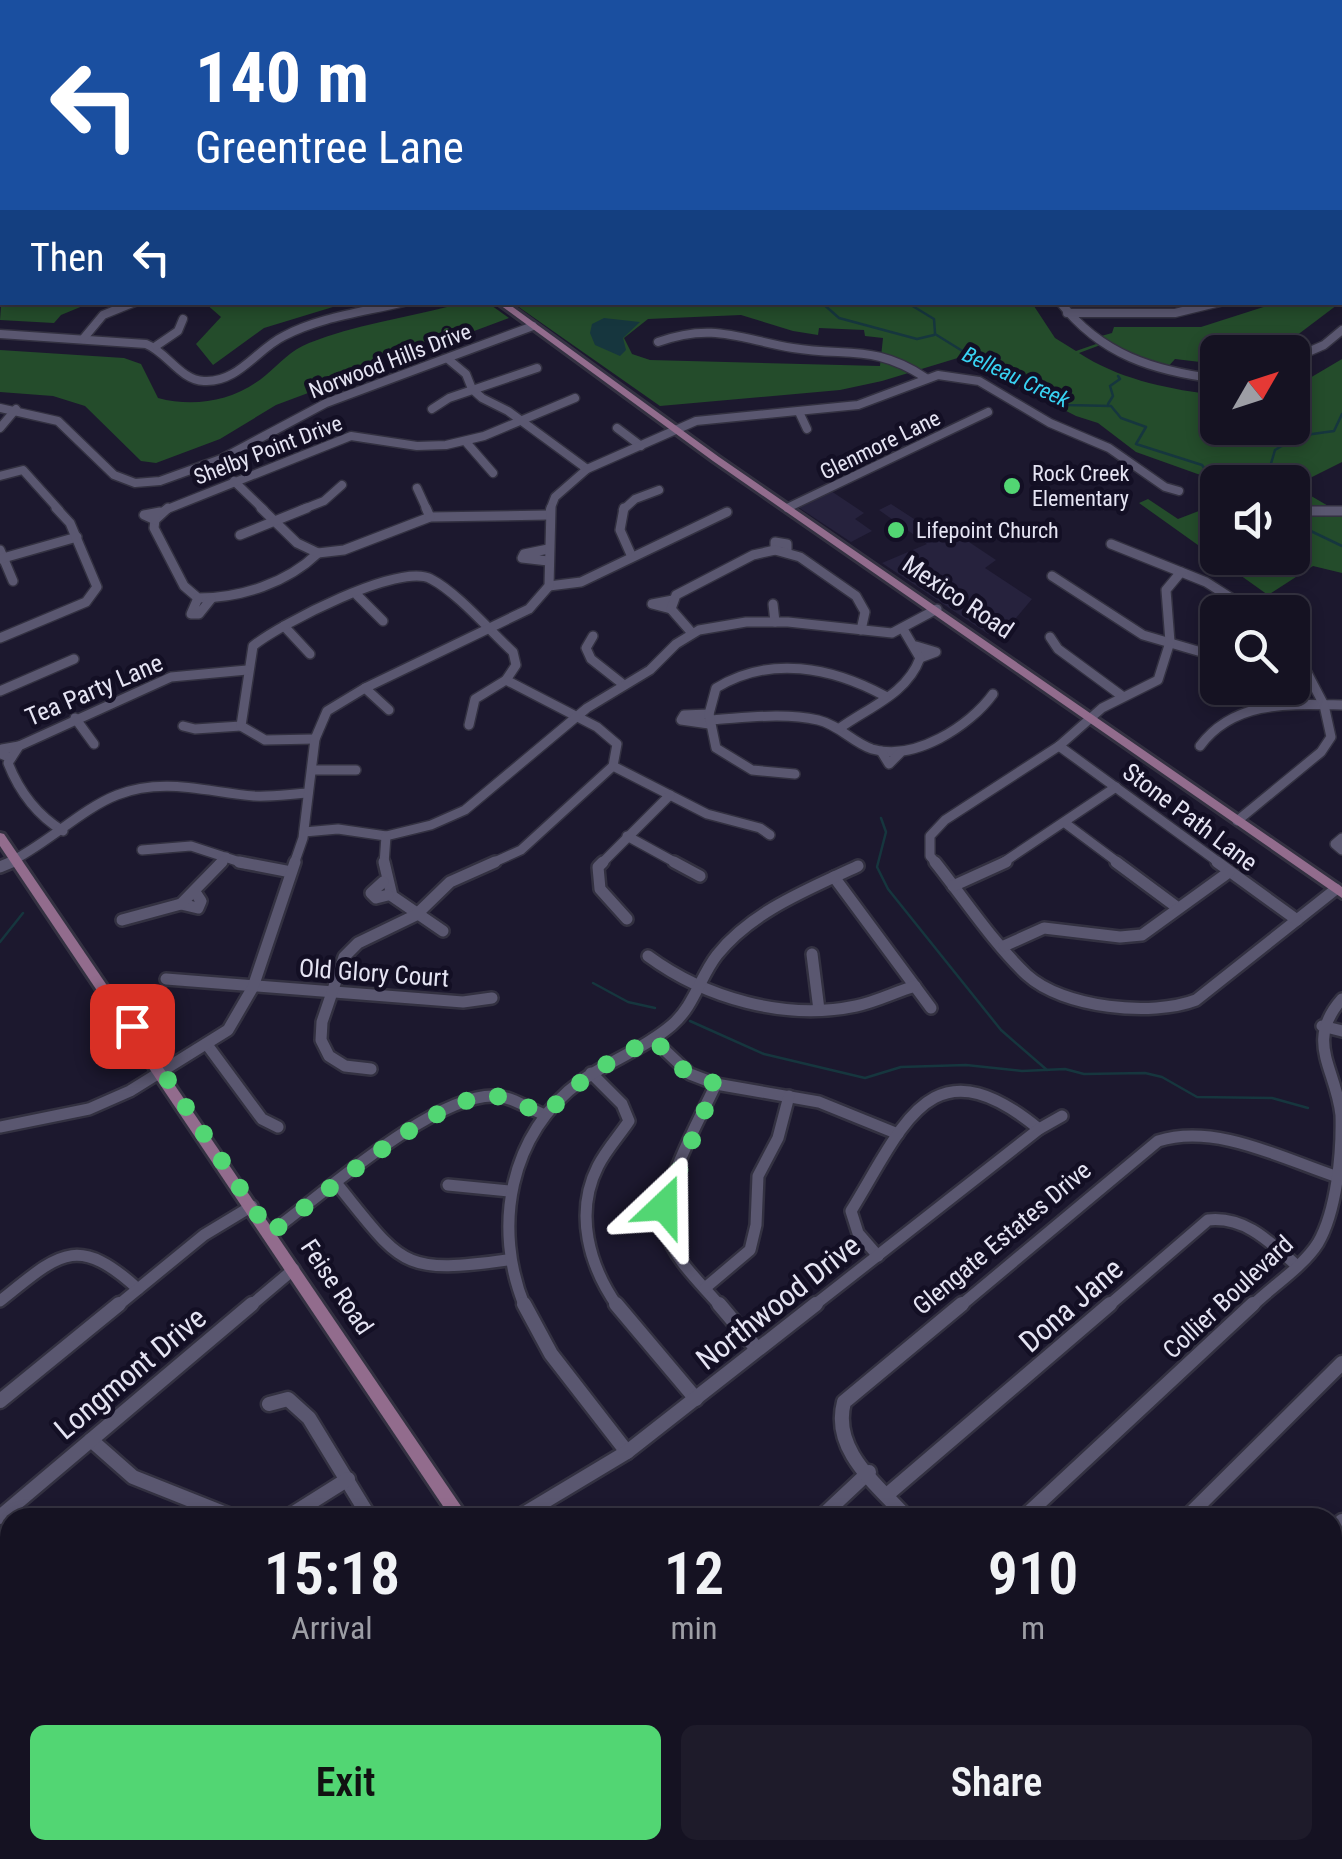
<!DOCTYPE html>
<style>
body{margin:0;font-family:"Roboto Condensed",sans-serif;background:#1e1b2a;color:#f1f3f6;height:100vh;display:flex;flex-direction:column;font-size:38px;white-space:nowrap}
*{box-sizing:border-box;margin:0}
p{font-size:32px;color:#9d9ea5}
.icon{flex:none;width:55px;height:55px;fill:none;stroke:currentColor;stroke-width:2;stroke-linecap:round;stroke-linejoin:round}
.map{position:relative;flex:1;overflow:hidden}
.panel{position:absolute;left:0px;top:1508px;width:1342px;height:352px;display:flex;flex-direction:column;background:#151222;border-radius:30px 30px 0 0;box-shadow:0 5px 15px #0003,0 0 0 2px #343240}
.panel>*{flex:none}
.guide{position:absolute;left:0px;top:0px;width:1342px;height:305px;box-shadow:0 5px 15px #0003,0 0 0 2px #343240;background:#1a4fa0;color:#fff;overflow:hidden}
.needle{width:65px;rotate:51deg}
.buttons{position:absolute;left:1200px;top:335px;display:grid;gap:20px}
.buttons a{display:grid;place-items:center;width:110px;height:110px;border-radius:15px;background:#151222;box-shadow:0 5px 15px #0003,0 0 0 2px #343240;font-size:50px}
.pin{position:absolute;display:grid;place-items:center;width:85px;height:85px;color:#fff;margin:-42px;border-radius:20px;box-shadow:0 5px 15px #0006}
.me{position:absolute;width:110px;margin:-55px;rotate:23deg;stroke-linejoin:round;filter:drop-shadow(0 0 8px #0008)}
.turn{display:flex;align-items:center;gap:35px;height:210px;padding:0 30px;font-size:45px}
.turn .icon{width:130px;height:130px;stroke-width:2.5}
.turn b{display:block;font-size:70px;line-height:85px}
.then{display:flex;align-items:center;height:95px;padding:0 30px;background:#0003;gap:20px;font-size:38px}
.eta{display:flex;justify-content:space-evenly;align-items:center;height:170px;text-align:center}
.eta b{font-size:60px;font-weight:600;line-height:70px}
.cta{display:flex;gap:20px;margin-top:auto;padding:20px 30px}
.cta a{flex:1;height:115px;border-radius:15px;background:#52d673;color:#111;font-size:40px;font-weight:600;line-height:115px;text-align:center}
.cta a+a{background:#1e1b2a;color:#f1f3f6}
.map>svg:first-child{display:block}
.built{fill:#26223d}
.green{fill:#244c2b;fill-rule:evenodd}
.water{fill:#16363e}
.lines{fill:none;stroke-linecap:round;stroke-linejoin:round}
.stream{stroke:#16363e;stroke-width:2.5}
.minor-far4-casing{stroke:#333141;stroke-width:8}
.minor-far3-casing{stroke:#333141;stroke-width:11}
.minor-far2-casing{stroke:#333141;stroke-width:12}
.minor-far1-casing{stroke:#333141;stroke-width:16}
.minor-casing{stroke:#333141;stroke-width:19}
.major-casing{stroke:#333141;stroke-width:6}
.highway-casing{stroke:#333141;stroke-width:5}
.minor-far4{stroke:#5a5770;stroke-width:5}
.minor-far3{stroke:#5a5770;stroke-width:8}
.minor-far2{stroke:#5a5770;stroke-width:9}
.minor-far1{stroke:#5a5770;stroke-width:11}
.minor{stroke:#5a5770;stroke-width:14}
.major{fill:#926c8d;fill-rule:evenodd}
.highway{fill:#b77aa1;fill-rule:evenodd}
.route{stroke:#52d673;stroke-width:18;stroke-dasharray:0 32.4}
.poi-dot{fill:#52d673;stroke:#130f24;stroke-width:4}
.labels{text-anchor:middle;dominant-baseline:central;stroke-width:9;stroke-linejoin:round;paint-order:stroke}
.far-street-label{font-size:22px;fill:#e5e4f3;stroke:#130f24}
.far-water-label{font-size:22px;font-style:italic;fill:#38d3f3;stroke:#130f24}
.far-poi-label{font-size:22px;fill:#e5e4f3;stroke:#130f24;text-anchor:start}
.street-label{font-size:25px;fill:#e5e4f3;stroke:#130f24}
.near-street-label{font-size:30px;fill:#e5e4f3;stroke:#130f24}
</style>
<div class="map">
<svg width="1342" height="1859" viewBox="0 0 1342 1859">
<rect width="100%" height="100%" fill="#1c182e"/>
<g class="built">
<path d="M831,491l33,22 -9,6 17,12 -21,11 -53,-35z"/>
<path d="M891,504l40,26 11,-6 54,36 -11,8 47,31 -16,19 -28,16 -106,-71 45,-19 -48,-34z"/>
</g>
<g class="green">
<path d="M2,294v8l88,1 -29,12 -7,8 -54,-3z"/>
<path d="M205,303h141l-82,25 -51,37 -17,-21 25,-27z"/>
<path d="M452,303h36l21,15 -233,87 -56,34 -64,24 -15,-2 -56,-55 -32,-10 -53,-4v-42l124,8 17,6 17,34c37,10 77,3 108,-23 14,-12 25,-25 43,-32 45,-18 96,-25 142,-37z"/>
<path d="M513,303h519l23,35 21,13 23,-8 -5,-5 18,-5 2,-6h87l75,-24h59l2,2 -41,31 -36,16h-42l-1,12 -42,-5 -9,10 -63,-25 -24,9c38,25 84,35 129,41l3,21 6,5 1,8 34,6 40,-6 1,-40 49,-29v103l-48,24 48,28v59l-29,-7 -45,29 -129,-92 9,-4 30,20 39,-15 1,54h74v-76h-72l-84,-30 -38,-29 -22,-7 -115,-59 -79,24 -42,9 -180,16zM741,315l52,16 25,4 1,-7 45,2 1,6 18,2 -3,28 -230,-6 -18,-6 -8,-16 24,-19z"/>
</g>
<path class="water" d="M604,318l36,4 -17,16 3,12 -6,6 -25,-11 -5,-12 2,-9z"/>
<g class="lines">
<g class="stream">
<path d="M729,2l9,-2"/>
<path d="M821,302l18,16 78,21 17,-4"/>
<path d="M906,302l28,17 1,14"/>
<path d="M935,334l50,31 54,18 28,22 44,1 10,12 25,9 -10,17 66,21 16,23"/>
<path d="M1032,386l10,3"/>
<path d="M1108,404l5,-8 -3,-10 10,-7 -2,-3"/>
<path d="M1216,477l52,-3 7,-24 23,-14 36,-5 8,-17"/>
<path d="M1292,522l50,24"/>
<path d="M881,818l5,14 -9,35 11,22 113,141 46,40"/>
<path d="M0,942l23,-29"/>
<path d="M593,983l35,19 27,6"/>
<path d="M690,1021l74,33 101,24 36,-11 65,-2 56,6 43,-2 19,5 61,-1 17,4 35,20 75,1 36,10"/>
</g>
<defs>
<g id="minor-far4">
<path d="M79,0l4,2"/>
<path d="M318,0l4,2"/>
<path d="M498,0l22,2"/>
<path d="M1095,0l7,2"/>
<path d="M33,2l11,-2"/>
<path d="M421,2l19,-2"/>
<path d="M532,2l33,-2"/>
<path d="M747,2l10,-2"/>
<path d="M1081,2l6,-2"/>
<path d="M1283,2l6,-2"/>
</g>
<g id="minor-far3">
<path d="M1060,302c41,53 94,69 158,77"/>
<path d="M1067,313h108l45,-11"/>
<path d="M0,334l146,10c21,8 34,36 58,37 34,2 53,-32 80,-45 36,-19 80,-24 120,-34"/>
<path d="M83,339l20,-24 32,-13"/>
<path d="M658,342c55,-20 82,-3 135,6 56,9 81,-4 133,30"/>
<path d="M156,346l22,-15 5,-12"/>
<path d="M448,359l18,15 6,15 10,9 26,13 79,58"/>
<path d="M1292,359l32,-14 18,-15"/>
<path d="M0,408l58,13 56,54 21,8 25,-2 61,-22 105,-56 207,-77"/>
<path d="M432,409l17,-11 88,-30"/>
<path d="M799,412l8,17"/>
<path d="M0,428l16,-19"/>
<path d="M617,428l24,18"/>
<path d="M466,442l27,31"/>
<path d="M0,476l23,-6 36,40"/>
<path d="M234,481l30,29"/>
<path d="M417,488l10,22"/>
<path d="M787,508l201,-96"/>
<path d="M165,510l186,-74 66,10 29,-1 38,-9 91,-38"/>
<path d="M301,510l23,-9 18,-16"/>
<path d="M550,510l5,-13 32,-28 109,-48 162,-16 80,-30 41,6 71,42 59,25 56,39 14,4"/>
<path d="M623,510l12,-11 24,-9"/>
</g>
<g id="minor-far2">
<path d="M168,508l-13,12 -1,8 30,58 14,12c43,0 89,-15 120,-45"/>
<path d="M261,508l36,35 21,10 26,-3 86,-33 118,-2"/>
<path d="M426,508l4,9"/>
<path d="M624,508l-4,22 12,27"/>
<path d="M1305,511h37"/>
<path d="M155,520l-11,-5 16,-3"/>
<path d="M240,535l67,-27"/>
<path d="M1111,544l95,38 47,30"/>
<path d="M548,549l-24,5 -2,4 26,3"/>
<path d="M0,550l13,31"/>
<path d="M775,550v-8l12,2v8"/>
<path d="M0,559l77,-22"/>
<path d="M1052,576l91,59 72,21"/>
<path d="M549,586l32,-4 146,-70"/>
<path d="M357,595l26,26"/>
<path d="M198,598l-7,16h8l12,-15"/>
<path d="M773,604l2,18"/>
<path d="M671,609l-19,-5 21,-4"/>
<path d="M284,626l26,28"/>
<path d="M692,633l-21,-24 5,-14 77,-40 22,-5 25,7 56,39 9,16 -4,18"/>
<path d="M593,636l-7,12 5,11 33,26"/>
<path d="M1050,637l8,12 64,47"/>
<path d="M0,638l86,-36 11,-15 -27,-64 -14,-15"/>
<path d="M916,646l20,6 -16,6"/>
<path d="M365,688l24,22"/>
<path d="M0,691l74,-32"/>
<path d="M709,714l-25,1 -3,5 28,4"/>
<path d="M75,718l19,26"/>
<path d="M710,720c35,-2 73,-8 108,0 21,5 34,22 54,29 42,13 98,-23 121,-55"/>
<path d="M469,725l6,-26 31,-19"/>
<path d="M183,726l12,3 46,-3"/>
<path d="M840,728c29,-21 67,-34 80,-70l-17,-29"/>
<path d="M315,739l-50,1 -24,-14 12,-80c27,-22 147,-84 178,-67 27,14 59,52 82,73l3,13 -10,15 91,47 20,17 -4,22 -92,84 -31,14"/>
<path d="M1059,746l162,118"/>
<path d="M1200,746c34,-46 90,-42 142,-41"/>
<path d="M881,751l8,13 11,-11"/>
<path d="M11,758l-10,-4 1,-5 17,-3"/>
<path d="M613,766l94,48 53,14 10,7"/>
<path d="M312,770h44"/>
<path d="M795,774l-43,-4 -36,-22 -7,-34 7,-26c54,-33 115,-21 169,8"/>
<path d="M1237,821l84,-69 10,-15 -7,-32 -32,-61"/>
<path d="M1065,823l55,41"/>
<path d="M63,831c-26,-16 -44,-40 -55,-68l11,-17 152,-69 76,-7"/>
<path d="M304,832l34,-3 48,7 45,-11 34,-15 122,-102 63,-38 26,-26 23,-14 47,-8h42l104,11 45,-24"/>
<path d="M627,836l51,28"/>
<path d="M1342,838l-7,6 7,6"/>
<path d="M142,850l49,-4 55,18"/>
<path d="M6,864c39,-18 75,-55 111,-69 47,-18 89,-3 137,1 18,1 36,-2 54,-3"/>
<path d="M219,864l7,-7"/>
<path d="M294,864l9,-26 12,-99 12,-28 38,-23 164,-79 20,-23 2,-78"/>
<path d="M384,864l2,-28"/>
<path d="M601,864l69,-69"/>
<path d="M937,864l-7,-8v-20l15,-16 114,-74 43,-38 56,-28 12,-38 -4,-52 15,-18"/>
<path d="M1001,864l115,-77"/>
</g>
<g id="minor-far1">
<path d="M239,862l52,10"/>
<path d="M384,862l8,34 51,35"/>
<path d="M603,862l-5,5 2,22 27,30"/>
<path d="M674,862l26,14"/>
<path d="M935,862c28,35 59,82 92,113 36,33 125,42 169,25l140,-111"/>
<path d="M1116,862l62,46"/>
<path d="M1217,862l80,58"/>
<path d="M0,867l12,-5"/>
<path d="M834,877l97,131"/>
<path d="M383,882l-12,11 5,5 12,-3"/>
<path d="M953,886l53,-24"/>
<path d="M181,904l17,4 3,-7 -6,-9"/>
<path d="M122,920l59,-16 41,-42"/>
<path d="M1004,946l40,-18 76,9 22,-2 87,-63"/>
<path d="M812,954l7,56"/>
<path d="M648,956c57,42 137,65 208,50 20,-4 39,-14 59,-20"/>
<path d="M166,979l297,23 29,-4"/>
<path d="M1322,1026l20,5"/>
<path d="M653,1039l37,35 26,10 103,18 79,32"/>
<path d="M208,1046l54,73 16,8"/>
<path d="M371,1069l-26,-3 -16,-10 -8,-16 1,-18 22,-65 14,-14 58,-28 34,-33 45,-20"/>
<path d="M591,1073l31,31 7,17c-10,15 -23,29 -31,45 -24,47 -9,100 20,141"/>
<path d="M716,1084c-15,33 -61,113 -50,147 9,30 35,52 55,76"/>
<path d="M0,1127l89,-18 41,-18 98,-61 25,-43 42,-125"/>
<path d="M337,1184c65,80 63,91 170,76"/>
<path d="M448,1185l61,6"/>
<path d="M270,1233c51,-37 162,-138 224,-137 17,0 35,13 51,19"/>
<path d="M878,1256l-20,-23 -7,-22c53,-86 80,-171 188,-82"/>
<path d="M705,1288l45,-38 6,-25 2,-49 20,-38 11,-42"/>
<path d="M0,1301c58,-46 76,-69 138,-12"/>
<path d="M116,1307l88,-72 48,-29"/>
<path d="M249,1307l45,-38"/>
<path d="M525,1307c-33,-79 -16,-174 56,-226 29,-20 64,-33 91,-56 22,-19 28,-48 45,-70 35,-44 92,-66 141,-89"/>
<path d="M812,1307l227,-178 23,-13"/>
<path d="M959,1307l199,-166c57,-18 123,17 177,35"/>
<path d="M1107,1307l101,-87c37,-4 62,22 88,45"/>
<path d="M1251,1307c20,-20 52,-40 67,-64 19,-33 24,-91 23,-128 -5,-47 -37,-73 1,-116"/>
</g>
<g id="minor">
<path d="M524,1304l27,50 76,98"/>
<path d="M616,1304l80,95"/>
<path d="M719,1304l38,45"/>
<path d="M0,1401l119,-97"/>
<path d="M269,1404l19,-5 21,19 61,100"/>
<path d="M91,1440l42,37 103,41"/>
<path d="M888,1494l222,-190"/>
<path d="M0,1517l252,-213"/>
<path d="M286,1518l62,-39"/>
<path d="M517,1518l110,-66 189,-148"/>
<path d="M820,1518l49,-46"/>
<path d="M907,1518c-29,-33 -76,-67 -63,-116l118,-98"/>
<path d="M1023,1518l230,-214"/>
<path d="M1186,1518l156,-155"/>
<path d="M1332,1531l10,-10"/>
<path d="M0,1589l10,-2"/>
<path d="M0,1707l10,-1"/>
<path d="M1332,1746l10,-11"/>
<path d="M0,1844l10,-5"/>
<path d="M191,1850l4,9"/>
<path d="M436,1850l5,9"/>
<path d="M865,1850l6,9"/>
<path d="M1008,1850l7,9"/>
<path d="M1123,1850l7,9"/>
<path d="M1236,1850l11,9"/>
<path d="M147,1859l12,-9"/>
<path d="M356,1859l7,-9"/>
<path d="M764,1859l11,-9"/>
<path d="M1224,1859l7,-9"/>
</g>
<g id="major">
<path d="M656,0h10l-6,2h-8z"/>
<rect x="0" y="171" width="2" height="5"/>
<path d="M496,302h10l213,155 623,430v11l-629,-437z"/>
<path d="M0,833l4,1 465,684h-18l-451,-672z"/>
<path d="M671,1850h19l4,9h-19z"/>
</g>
<rect id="highway" x="1340" y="87" width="2" height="4"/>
</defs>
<use href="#minor-far4" class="minor-far4-casing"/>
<use href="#minor-far3" class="minor-far3-casing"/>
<use href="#minor-far2" class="minor-far2-casing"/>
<use href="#minor-far1" class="minor-far1-casing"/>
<use href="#minor" class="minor-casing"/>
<use href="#major" class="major-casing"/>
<use href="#highway" class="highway-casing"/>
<use href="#minor-far4" class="minor-far4"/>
<use href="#minor-far3" class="minor-far3"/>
<use href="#minor-far2" class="minor-far2"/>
<use href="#minor-far1" class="minor-far1"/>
<use href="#minor" class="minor"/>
<use href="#major" class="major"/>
<use href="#highway" class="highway"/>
</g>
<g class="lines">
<path class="route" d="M132,1026l138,207c49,-33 170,-141 224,-137 16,1 35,13 51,18l46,-41 62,-35 27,30 36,16 -52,122"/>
</g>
<g class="poi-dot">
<circle cx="1012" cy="486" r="10"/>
<circle cx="896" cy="530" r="10"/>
</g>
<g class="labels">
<g class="far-street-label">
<text transform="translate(390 361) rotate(-21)">Norwood Hills Drive</text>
<text transform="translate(880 445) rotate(-26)">Glenmore Lane</text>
<text transform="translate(268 450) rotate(-21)">Shelby Point Drive</text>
</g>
<g class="far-water-label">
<text transform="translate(1016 377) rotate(25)">Belleau Creek</text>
</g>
<g class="far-poi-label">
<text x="1032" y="473">Rock Creek<tspan x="1032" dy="25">Elementary</tspan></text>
<text x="916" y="530">Lifepoint Church</text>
</g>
<g class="street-label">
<text transform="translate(958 597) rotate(34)">Mexico Road</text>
<text transform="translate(94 690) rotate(-23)">Tea Party Lane</text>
<text transform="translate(1190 817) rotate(37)">Stone Path Lane</text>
<text transform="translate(374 973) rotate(4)">Old Glory Court</text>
<text transform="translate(1002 1238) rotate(-40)">Glengate Estates Drive</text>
<text transform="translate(337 1287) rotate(56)">Feise Road</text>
<text transform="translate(1228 1297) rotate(-43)">Collier Boulevard</text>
</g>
<g class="near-street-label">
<text transform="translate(778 1302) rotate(-38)">Northwood Drive</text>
<text transform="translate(1071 1305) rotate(-41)">Dona Jane</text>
<text transform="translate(130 1373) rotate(-40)">Longmont Drive</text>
</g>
</g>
</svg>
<div class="buttons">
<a><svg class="needle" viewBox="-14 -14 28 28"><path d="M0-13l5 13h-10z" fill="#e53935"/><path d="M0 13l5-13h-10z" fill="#9d9ea5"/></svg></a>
<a><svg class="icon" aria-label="sound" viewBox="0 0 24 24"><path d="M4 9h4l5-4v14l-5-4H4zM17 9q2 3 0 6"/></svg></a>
<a><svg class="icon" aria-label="search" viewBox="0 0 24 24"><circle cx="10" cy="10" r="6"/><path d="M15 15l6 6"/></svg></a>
</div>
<div class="pin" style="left:132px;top:1026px;background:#d93025"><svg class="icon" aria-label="arrive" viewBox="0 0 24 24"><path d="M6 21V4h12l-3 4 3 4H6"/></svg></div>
<svg class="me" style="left:664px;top:1206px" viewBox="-20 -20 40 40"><path d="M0-17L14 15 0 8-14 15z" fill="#52d673" stroke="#fff" stroke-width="4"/></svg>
<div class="guide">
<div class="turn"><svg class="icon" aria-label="left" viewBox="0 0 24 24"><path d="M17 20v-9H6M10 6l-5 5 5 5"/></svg><div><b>140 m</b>Greentree Lane</div></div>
<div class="then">Then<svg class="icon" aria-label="left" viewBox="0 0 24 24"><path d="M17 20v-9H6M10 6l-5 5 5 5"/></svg></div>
</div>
<section class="panel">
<div class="eta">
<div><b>15:18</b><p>Arrival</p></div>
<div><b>12</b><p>min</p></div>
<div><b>910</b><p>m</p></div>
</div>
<div class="cta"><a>Exit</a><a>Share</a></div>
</section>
</div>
